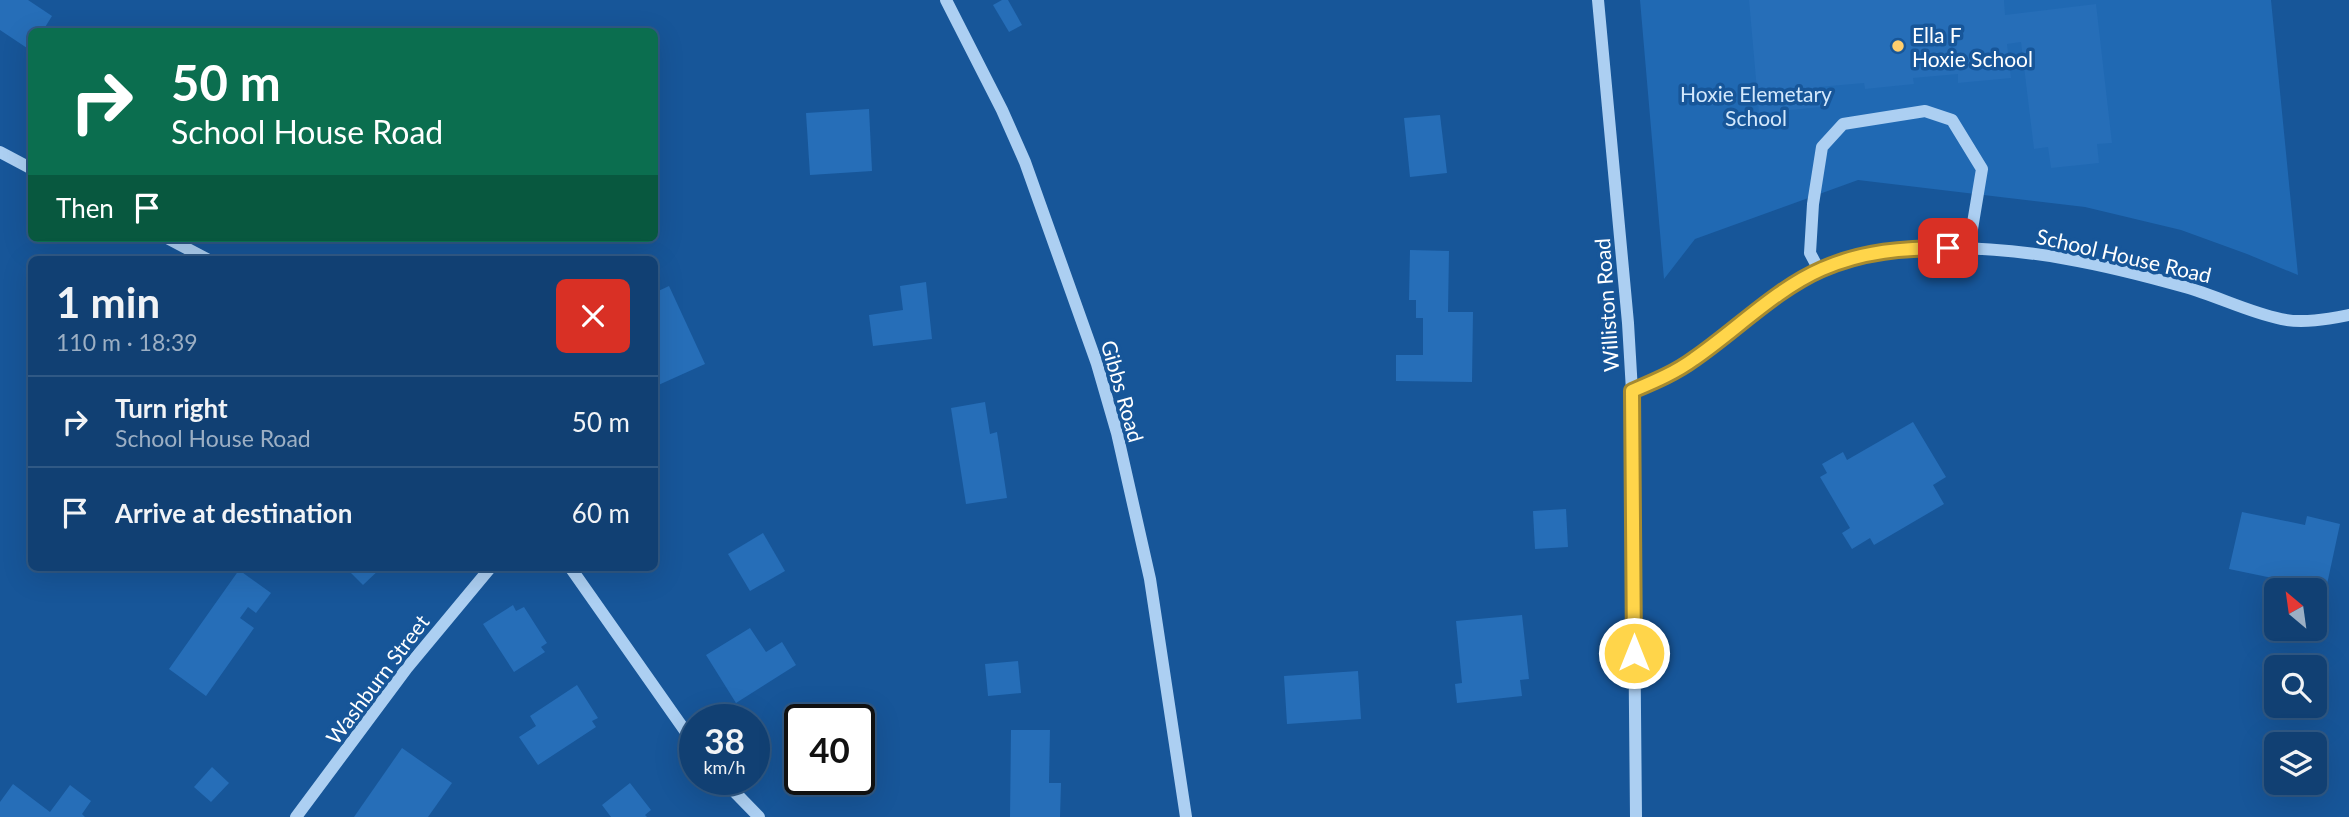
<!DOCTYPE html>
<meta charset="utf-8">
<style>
body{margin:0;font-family:Lato,sans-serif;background:#1e4b7b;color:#f1f3f6;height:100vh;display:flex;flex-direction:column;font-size:26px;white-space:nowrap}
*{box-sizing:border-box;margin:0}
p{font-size:23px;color:#9cafc4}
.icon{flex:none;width:38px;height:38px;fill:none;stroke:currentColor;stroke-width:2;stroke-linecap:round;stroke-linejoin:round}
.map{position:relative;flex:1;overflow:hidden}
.panel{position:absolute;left:28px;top:256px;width:630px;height:315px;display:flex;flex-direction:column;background:#114073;border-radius:10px;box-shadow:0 7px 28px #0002,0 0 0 2px #305985}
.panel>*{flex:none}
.top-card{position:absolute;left:28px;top:28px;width:630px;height:214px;border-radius:10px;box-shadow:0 7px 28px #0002,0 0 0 2px #305985;background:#0b6e4f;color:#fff;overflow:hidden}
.needle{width:46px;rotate:331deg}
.fabs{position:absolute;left:2264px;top:578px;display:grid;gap:14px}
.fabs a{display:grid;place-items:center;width:63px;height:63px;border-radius:10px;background:#114073;box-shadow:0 7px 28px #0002,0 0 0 2px #305985;font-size:35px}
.speed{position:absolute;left:679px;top:704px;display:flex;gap:14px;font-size:35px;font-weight:700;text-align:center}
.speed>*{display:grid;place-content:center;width:91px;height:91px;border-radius:50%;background:#114073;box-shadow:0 7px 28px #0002,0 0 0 2px #305985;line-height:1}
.speed small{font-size:18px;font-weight:400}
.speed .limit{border:4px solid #111;border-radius:10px;background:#fff;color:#111}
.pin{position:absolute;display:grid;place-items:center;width:60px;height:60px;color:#fff;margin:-30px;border-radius:14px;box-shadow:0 4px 10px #0006}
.me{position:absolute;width:77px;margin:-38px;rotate:0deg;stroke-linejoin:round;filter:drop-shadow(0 0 5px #0008)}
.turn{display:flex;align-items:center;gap:24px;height:147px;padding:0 28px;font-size:32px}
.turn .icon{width:91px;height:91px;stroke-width:2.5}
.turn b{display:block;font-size:49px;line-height:60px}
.then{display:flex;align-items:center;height:66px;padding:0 28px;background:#0003;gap:14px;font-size:26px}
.round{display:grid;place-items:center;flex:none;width:74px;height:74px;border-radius:10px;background:#1e4b7b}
.summary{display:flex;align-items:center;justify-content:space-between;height:119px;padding:0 28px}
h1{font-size:42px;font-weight:700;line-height:52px}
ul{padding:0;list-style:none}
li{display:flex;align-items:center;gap:21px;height:91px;padding:0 28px;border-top:2px solid #305985}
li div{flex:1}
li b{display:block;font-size:26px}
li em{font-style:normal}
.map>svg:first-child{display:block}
.green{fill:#2069b3}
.building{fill:#266eb8}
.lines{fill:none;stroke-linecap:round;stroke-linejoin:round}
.minor{stroke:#accff2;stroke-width:12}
.route-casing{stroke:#a68a30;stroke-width:18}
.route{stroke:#ffd54a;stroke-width:12}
.poi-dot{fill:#ffce6d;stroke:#175699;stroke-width:2.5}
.labels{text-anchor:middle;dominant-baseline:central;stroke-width:7;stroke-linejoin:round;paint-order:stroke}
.poi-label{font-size:21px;fill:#fff;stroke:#175699;text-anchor:start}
.park-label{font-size:21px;fill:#d3e8fc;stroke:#175699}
.street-label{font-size:21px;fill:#fff;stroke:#175699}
</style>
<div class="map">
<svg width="2349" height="817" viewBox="0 0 2349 817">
<rect width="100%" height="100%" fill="#175699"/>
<path class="green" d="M1640,0h631l27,275 -51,-21 -66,-24 -96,-23 -227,-27 -163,59 -31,40z"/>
<g class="building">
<path d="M0,0h28l24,16 -10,16h-10l-2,18 -30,-20z"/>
<path d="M1002,0h6l14,25 -13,7 -16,-27z"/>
<path d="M1749,0h255l1,15 91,-11 16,139 -15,1 2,19 -48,5 -3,-21 -14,2 -13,-107 -14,2 4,34 -53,5v-9l-45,4 1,6 -49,5 -1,-6 -45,4 2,20 -62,6z"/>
<path d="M869,109l3,62 -62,4 -4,-62z"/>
<path d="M1440,115l7,58 -37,4 -6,-59z"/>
<path d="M1410,250l39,1 -1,61h25l-1,70 -76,-1v-26h27v-37h-7v-18h-7z"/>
<path d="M926,282l6,57 -59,7 -4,-31 34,-5 -3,-24z"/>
<path d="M669,286l36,78 -51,23v-94z"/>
<path d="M985,402l5,32 7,-2 10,66 -41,6 -15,-96z"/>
<path d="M1913,422l33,55 -13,8 11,19 -70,41 -4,-7 -18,11 -10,-16 8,-5 -30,-51 7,-4 -5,-9 21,-12 4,8z"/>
<path d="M1566,509l2,38 -33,2 -2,-38z"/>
<path d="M2242,512l63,13 2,-9 33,8 -14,65 -97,-20z"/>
<path d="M763,533l22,38 -35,20 -22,-37z"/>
<path d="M345,567h37l-19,18z"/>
<path d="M239,570l32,23 -15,20 -8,-6 -8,11 14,10 -48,68 -37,-27z"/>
<path d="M513,605l3,6 8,-4 23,36 -6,4 4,5 -31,20 -31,-48z"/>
<path d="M1522,615l7,64 -9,1 2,16 -65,7 -2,-19 7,-1 -6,-62z"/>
<path d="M750,628l16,24 16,-10 14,23 -60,38 -30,-48z"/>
<path d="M1018,661l3,32 -33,3 -3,-32z"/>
<path d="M1358,671l3,48 -74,5 -3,-48z"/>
<path d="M577,685l21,33 -6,3 4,6 -58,38 -19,-28 17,-11 -6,-10z"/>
<path d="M1011,730h39l-1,53h12l-1,34h-50z"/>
<path d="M402,748l50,35 -24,34h-74z"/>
<path d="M212,767l17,16 -18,19 -17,-15z"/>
<path d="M630,783l21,27 -6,5 2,2h-36l-9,-12z"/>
<path d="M13,784l37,28 20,-27 21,16 -9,13 3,3h-85v-15z"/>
</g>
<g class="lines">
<g class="minor">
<path d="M946,0l56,110 23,52 72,202 20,69 33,146 36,238"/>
<path d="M1598,0l30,323 4,68 4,426"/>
<path d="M0,152l32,17"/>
<path d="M167,238l40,21"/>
<path d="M1819,270l-9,-17 3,-49 9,-57 21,-23 82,-13 27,9 30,49 -13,78"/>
<path d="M1632,391c21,-9 42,-18 61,-31 53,-36 100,-87 164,-104 27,-7 56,-8 84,-8 85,-1 163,16 244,39 32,9 63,25 96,32 21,5 47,0 68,-4"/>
<path d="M570,567l125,178"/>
<path d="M722,779l37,38"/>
<path d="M296,817l111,-149 84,-101"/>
</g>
</g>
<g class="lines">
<defs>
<path id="route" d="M1634,653l-2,-262c21,-9 43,-18 62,-32 41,-28 82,-70 128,-90 41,-18 82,-21 126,-21"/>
</defs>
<use href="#route" class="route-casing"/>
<use href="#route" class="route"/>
</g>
<circle class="poi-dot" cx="1898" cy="46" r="7"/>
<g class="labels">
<g class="poi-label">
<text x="1912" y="34">Ella F<tspan x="1912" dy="24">Hoxie School</tspan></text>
</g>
<g class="park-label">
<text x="1756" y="93">Hoxie Elemetary<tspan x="1756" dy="24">School</tspan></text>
</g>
<g class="street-label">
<text transform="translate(2124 255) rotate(13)">School House Road</text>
<text transform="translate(1606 305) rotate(-94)">Williston Road</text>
<text transform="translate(1123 391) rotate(74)">Gibbs Road</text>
<text transform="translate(377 679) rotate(-53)">Washburn Street</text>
</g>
</g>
</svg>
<div class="fabs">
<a><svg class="needle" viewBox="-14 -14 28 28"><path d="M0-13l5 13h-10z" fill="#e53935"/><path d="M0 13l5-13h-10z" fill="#9cafc4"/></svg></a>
<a><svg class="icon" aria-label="search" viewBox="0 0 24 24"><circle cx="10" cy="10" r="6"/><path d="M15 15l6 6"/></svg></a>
<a><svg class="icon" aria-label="layers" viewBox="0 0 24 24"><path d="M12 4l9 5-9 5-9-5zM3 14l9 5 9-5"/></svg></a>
</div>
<div class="speed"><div>38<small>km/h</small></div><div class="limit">40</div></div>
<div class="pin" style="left:1948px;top:248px;background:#d93025"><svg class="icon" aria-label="arrive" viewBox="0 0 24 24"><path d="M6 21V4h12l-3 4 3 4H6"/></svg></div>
<svg class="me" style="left:1634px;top:653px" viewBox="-20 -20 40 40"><circle r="17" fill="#ffd54a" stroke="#fff" stroke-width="3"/><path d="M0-11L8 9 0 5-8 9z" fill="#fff"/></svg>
<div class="top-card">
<div class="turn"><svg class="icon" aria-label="right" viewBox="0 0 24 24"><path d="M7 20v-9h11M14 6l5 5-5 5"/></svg><div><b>50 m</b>School House Road</div></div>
<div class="then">Then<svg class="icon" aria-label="arrive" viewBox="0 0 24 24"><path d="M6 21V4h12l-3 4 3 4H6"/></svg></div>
</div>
<section class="panel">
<div class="summary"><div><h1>1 min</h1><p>110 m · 18:39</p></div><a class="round" style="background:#d93025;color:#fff"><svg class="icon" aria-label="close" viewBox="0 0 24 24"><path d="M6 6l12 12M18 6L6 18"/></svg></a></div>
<ul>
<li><svg class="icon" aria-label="right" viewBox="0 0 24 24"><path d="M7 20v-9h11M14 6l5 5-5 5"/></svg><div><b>Turn right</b><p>School House Road</p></div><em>50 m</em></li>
<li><svg class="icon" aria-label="arrive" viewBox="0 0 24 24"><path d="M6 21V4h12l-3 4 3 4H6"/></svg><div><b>Arrive at destination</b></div><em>60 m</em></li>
</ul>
</section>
</div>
